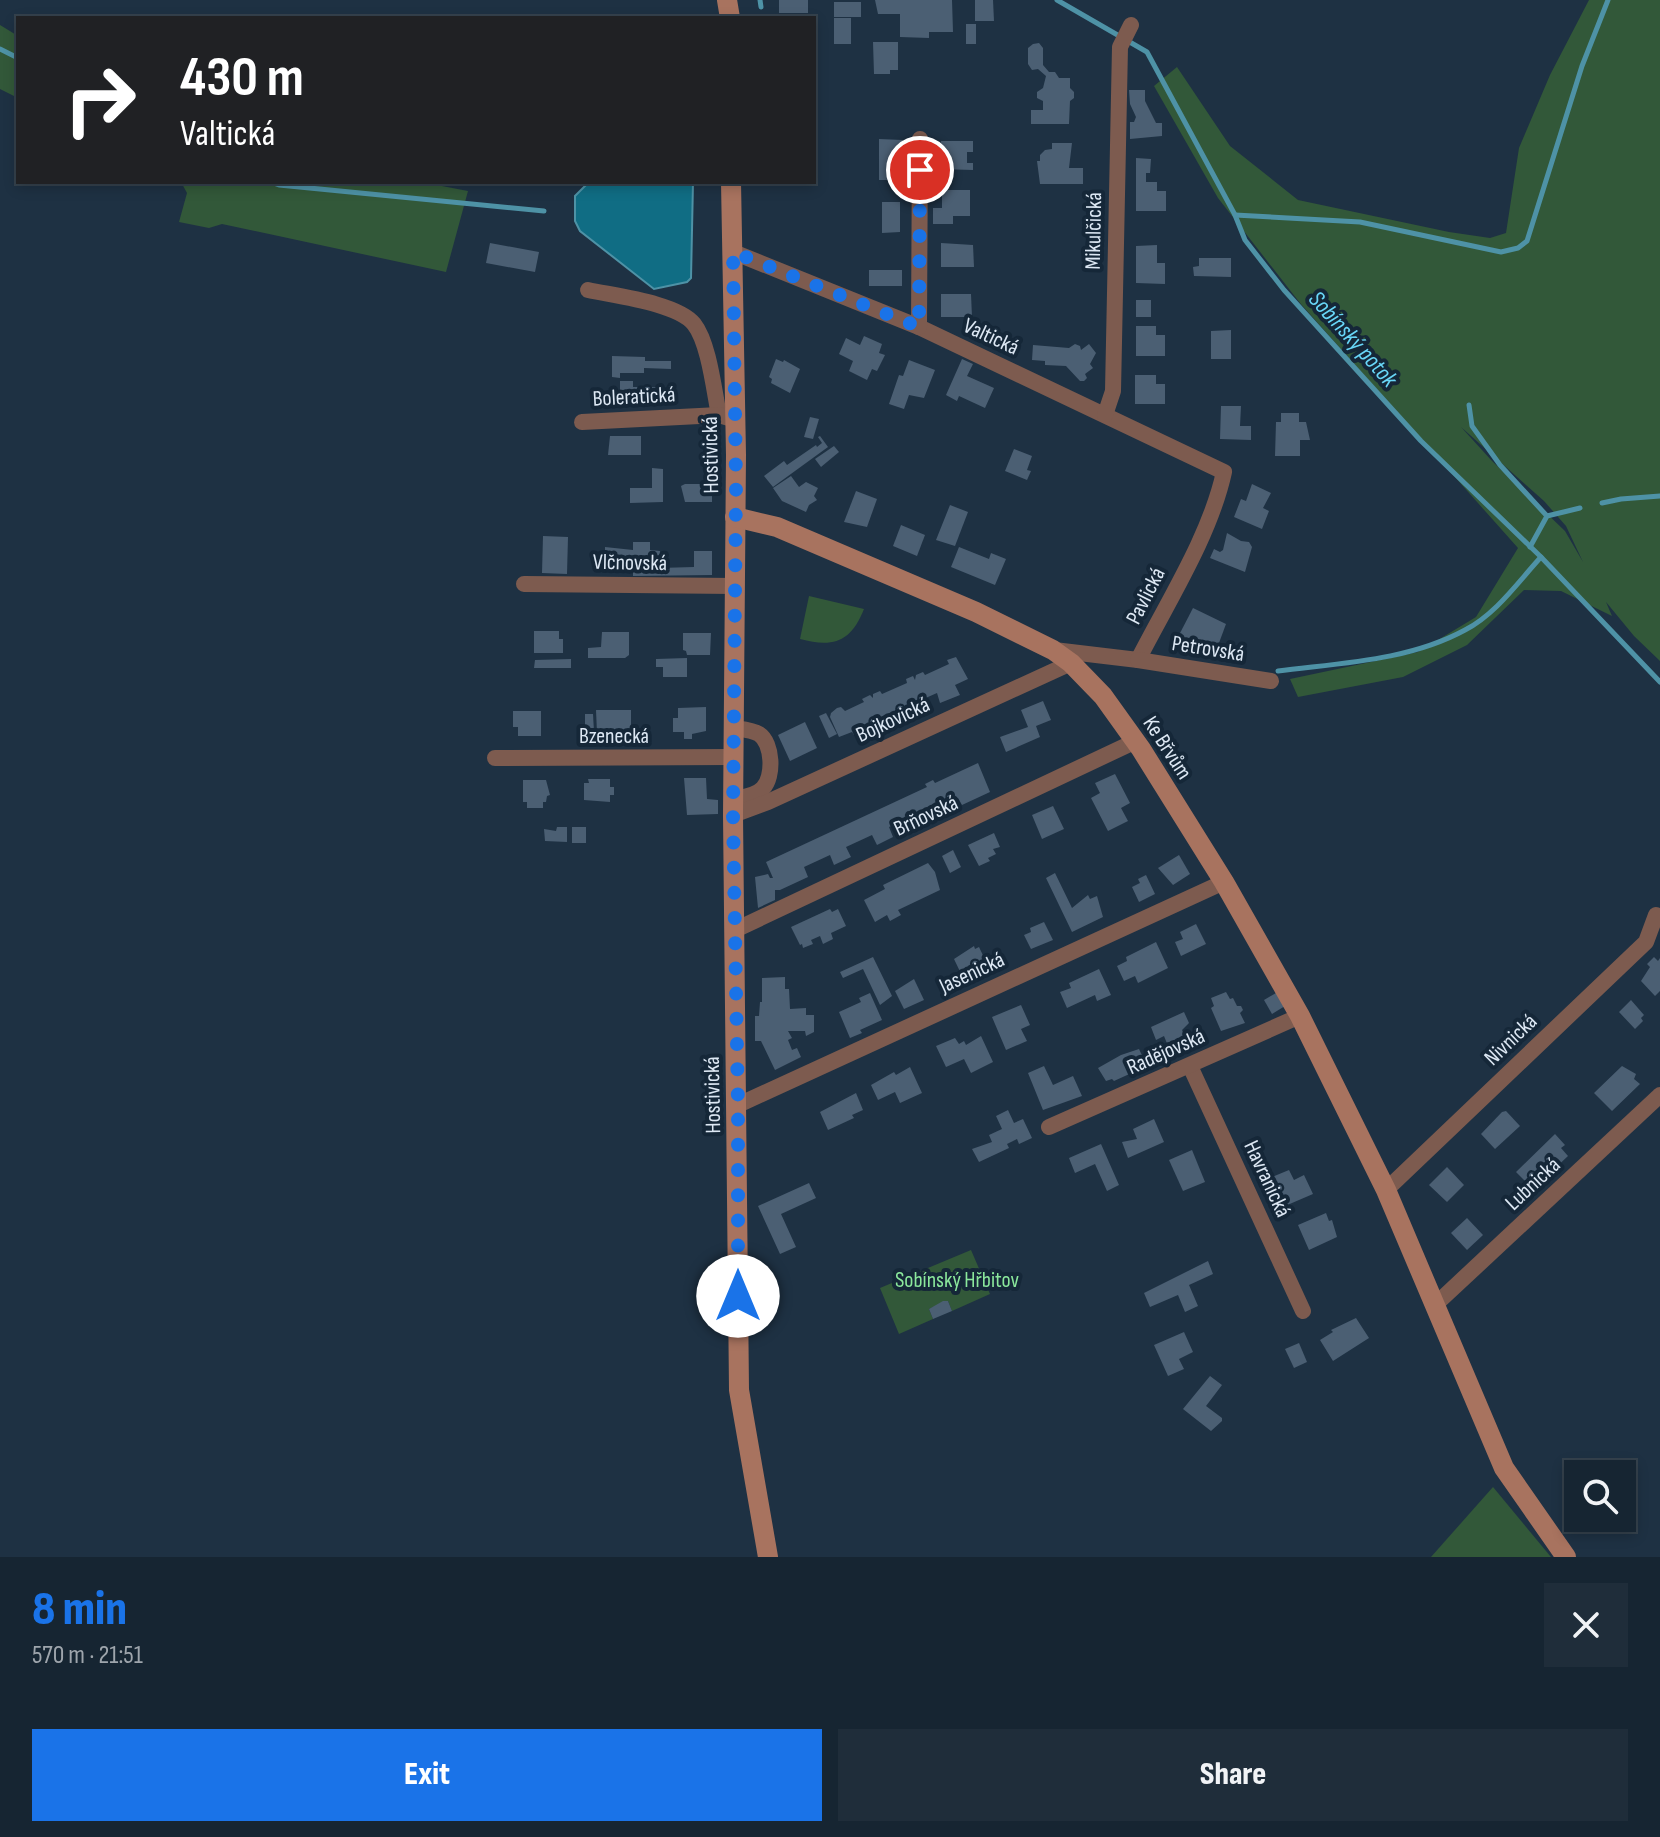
<!DOCTYPE html>
<meta charset="utf-8">
<style>
body{margin:0;font-family:"Sofia Sans Condensed",sans-serif;background:#1f2d3a;color:#f1f3f6;height:100vh;display:flex;flex-direction:column;font-size:30px;white-space:nowrap}
*{box-sizing:border-box;margin:0}
p{font-size:26px;color:#9ea5ac}
.icon{flex:none;width:44px;height:44px;fill:none;stroke:currentColor;stroke-width:2;stroke-linecap:round;stroke-linejoin:round}
.map{position:relative;height:1557px;overflow:hidden}
.drawer{display:flex;flex-direction:column;background:#162532;flex:1}
.drawer>*{flex:none}
.top-card{position:absolute;left:16px;top:16px;width:800px;height:168px;border-radius:0px;box-shadow:0 4px 12px #0003,0 0 0 2px #35424d;background:#202124;color:#fff;overflow:hidden}
.buttons{position:absolute;left:1564px;top:1460px;display:grid;gap:16px}
.buttons a{display:grid;place-items:center;width:72px;height:72px;border-radius:0px;background:#162532;box-shadow:0 4px 12px #0003,0 0 0 2px #35424d;font-size:40px}
.pin{position:absolute;display:grid;place-items:center;width:68px;height:68px;color:#fff;margin:-34px;border:4px solid #fff;border-radius:50%;box-shadow:0 2px 8px #0007}
.me{position:absolute;width:88px;margin:-44px;rotate:0deg;stroke-linejoin:round;filter:drop-shadow(0 0 6px #0008)}
.turn{display:flex;align-items:center;gap:28px;height:168px;padding:0 32px;font-size:36px}
.turn .icon{width:104px;height:104px;stroke-width:2.5}
.turn b{display:block;font-size:56px;line-height:68px}
.round{display:grid;place-items:center;flex:none;width:84px;height:84px;border-radius:0px;background:#1f2d3a}
.headline{display:flex;align-items:center;justify-content:space-between;height:136px;padding:0 32px}
h1{font-size:48px;font-weight:800;line-height:60px;color:#1a73e8}
.primary-button{display:flex;gap:16px;margin-top:auto;padding:16px 32px}
.primary-button a{flex:1;height:92px;border-radius:0px;background:#1a73e8;color:#fff;font-size:32px;font-weight:800;line-height:92px;text-align:center}
.primary-button a+a{background:#1f2d3a;color:#f1f3f6}
.map>svg:first-child{display:block}
.green{fill:#325839;fill-rule:evenodd}
.water{fill:#106d84;stroke:#4e92a6;stroke-width:2}
.lines{fill:none;stroke-linecap:round;stroke-linejoin:round}
.stream{stroke:#4e92a6;stroke-width:5}
.building{fill:#4b5f73}
.street{stroke:#7d5b4f;stroke-width:16}
.secondary{stroke:#a8735f;stroke-width:20}
.route{stroke:#1a73e8;stroke-width:14;stroke-dasharray:0 25.2}
.labels{text-anchor:middle;dominant-baseline:central;stroke-width:8;stroke-linejoin:round;paint-order:stroke}
.street-label{font-size:22px;fill:#dde8f4;stroke:#152738}
.park-label{font-size:22px;fill:#8be89c;stroke:#152738}
.water-label{font-size:24px;font-style:italic;fill:#68d6f7;stroke:#152738}
</style>
<div class="map">
<svg width="1660" height="1557" viewBox="0 0 1660 1557">
<rect width="100%" height="100%" fill="#1e3143"/>
<g class="green">
<path d="M1589,0h71v661l-26,-25 -28,-34 6,14 -51,-25 -37,-1 -57,55 -64,32 -105,20 -8,-18 128,-27 58,-35 42,-69 -218,-245 -82,-105 -64,-112 23,-19 53,79 68,54 151,32 41,6 16,-5 13,-85 31,-73zM1461,427l83,74 22,25 17,36 -18,-31 -73,-70z"/>
<path d="M0,25l18,11v62l-18,-9z"/>
<path d="M181,182h240l47,9 -22,81 -224,-48 -13,4 -30,-6 8,-29z"/>
<path d="M809,596l55,13c-13,33 -31,39 -64,30z"/>
<path d="M971,1250l19,44 -38,17 -4,-10 -19,8 4,10 -34,15 -19,-46z"/>
<path d="M1493,1487l58,70h-120z"/>
</g>
<path class="water" d="M589,182h104l-2,96 -4,4 -33,7 -74,-58 -5,-10v-25z"/>
<g class="lines">
<g class="stream">
<path d="M760,0l1,7"/>
<path d="M1057,0l90,52 88,163 10,25 39,50 137,151 120,116 119,125"/>
<path d="M0,49l18,9"/>
<path d="M271,182l8,3 265,26"/>
<path d="M1235,215l125,7 141,30 17,-4 9,-7 55,-175 26,-66"/>
<path d="M1469,405l3,21 28,39 47,51"/>
<path d="M1602,503l19,-4 39,-3"/>
<path d="M1530,547l17,-31 33,-8"/>
<path d="M1278,671c62,-8 130,-10 187,-41 31,-16 53,-48 76,-73"/>
</g>
</g>
<g class="building">
<rect x="779" y="0" width="29" height="13"/>
<path d="M875,0h77l1,32h-24v6l-29,-1v-23h-22z"/>
<path d="M975,0h18l1,21h-19z"/>
<rect x="834" y="2" width="27" height="15"/>
<rect x="834" y="18" width="17" height="26"/>
<rect x="966" y="24" width="10" height="20"/>
<path d="M873,42h25v28h-8v4h-16z"/>
<path d="M1039,43l4,5v17l6,7h6l4,6h11v10l4,4v6l-4,3 -1,23h-38v-14h12v-9l-6,-3v-6l6,-4 3,-12 -8,-7 -6,1 -4,-6v-16l5,-4z"/>
<path d="M1129,90h16v11l11,22h6v13l-32,3v-17h4l2,-5 -6,-13z"/>
<path d="M879,139l24,1v15l-5,5v5l8,6v9h-27z"/>
<path d="M941,141h32v11h-6v11h6v7l-34,-1z"/>
<path d="M1052,143h20l-3,25h14v16h-43l-3,-23h3v-6l5,-5 7,-1z"/>
<path d="M1136,158l15,1 -1,14h-4v9h11v9h9v20h-30z"/>
<path d="M942,190h28v26h-17v8h-20v-16h9z"/>
<path d="M882,202h18v30l-18,1z"/>
<path d="M490,243l49,9 -4,20 -49,-9z"/>
<path d="M941,243l32,2 1,22h-33z"/>
<path d="M1157,245v18h8v21l-29,-1v-37z"/>
<path d="M1199,258h32v19l-37,-1 -1,-9 6,-1z"/>
<rect x="869" y="270" width="33" height="16"/>
<path d="M941,294h30l1,23h-31z"/>
<rect x="1136" y="300" width="15" height="17"/>
<path d="M1136,326h20v9h9v21h-29z"/>
<path d="M1231,330v29h-20v-28z"/>
<path d="M864,336l18,8 -3,9 6,2 -8,16 -5,-2 -5,11 -18,-9 4,-10 -14,-7 7,-16 14,7z"/>
<path d="M1075,344l5,2 1,4 8,-6 7,9 -6,11 3,4 -8,6 2,4 -3,3h-4l-14,-15 -21,-1v-4l-13,-1 1,-15 36,3z"/>
<path d="M612,356l33,1v4h26v8l-27,-1v5h-24v5l-8,-1z"/>
<path d="M776,359l7,3 1,-2 16,9 -10,24 -19,-10 1,-4 -3,-2z"/>
<path d="M962,359l11,5 -6,12 27,12 -9,20 -26,-12 -2,5 -11,-6z"/>
<path d="M909,360l26,10 -11,28 -15,-3 -5,14 -15,-5 10,-29 4,1z"/>
<path d="M1135,375h21v9h9v20h-30z"/>
<path d="M620,381h13v6h31v15l-44,-1z"/>
<path d="M1221,406h20l-1,20h11v14l-31,-1z"/>
<path d="M1281,413h18v9h7l4,18h-10v16h-25l1,-34h5z"/>
<path d="M810,417l9,2 -6,20 -9,-2z"/>
<path d="M610,436h31v19h-33z"/>
<path d="M820,436l8,11 -55,40 -9,-11 20,-15 3,4 29,-20 1,2 5,-4 -4,-6z"/>
<path d="M834,446l5,6 -18,15 -6,-8z"/>
<path d="M1014,449l18,7 -5,14 4,1 -4,9 -22,-9z"/>
<path d="M652,468l11,1v33l-33,1v-15h22z"/>
<path d="M791,476l8,11 7,-5 12,6 -4,8 3,4 -8,5 -3,7 -24,-11 -9,-13z"/>
<path d="M685,484h27v18h-27l-4,-16z"/>
<path d="M1252,484l19,9 -8,15 6,3 -7,18 -28,-12 7,-18 5,2z"/>
<path d="M856,491l21,8 -10,28 -23,-5z"/>
<path d="M950,505l18,7 -13,34 -19,-6z"/>
<path d="M901,525l24,10 -8,21 -24,-10z"/>
<path d="M1227,533l14,8 8,1 3,5 -7,25 -35,-14 4,-9 6,3 3,-2z"/>
<path d="M543,536l25,1 -1,37 -25,-1z"/>
<path d="M633,542h17v8l10,1 -1,17 35,-1v-16h18v24l-79,1v-9l-33,2v-15h5v-7l28,3z"/>
<path d="M959,547l30,12 2,-6 15,6 -11,26 -44,-18z"/>
<path d="M1193,608l33,16 -10,27 -38,-14z"/>
<path d="M534,631h25v8h4v14h-29z"/>
<path d="M602,632h27v23l-4,3h-37v-10l13,-1z"/>
<path d="M683,633h28l-1,22h-23l-1,-4 -3,-1z"/>
<path d="M956,657l12,22 -13,6 5,10 -20,8 -3,-10 -25,11 6,9 -21,10 -3,-11 -24,11 6,10 -16,7 -3,-6 -3,1 -2,-3 -13,5 -9,-20 1,-4 6,-5 4,-1 4,4 19,-9 -2,-3 8,-4 3,3v-4l7,-3 2,3 25,-11 -1,-4 7,-3 2,4 1,-5 7,-3 2,3 24,-11 -2,-4z"/>
<path d="M687,658v19h-24v-10h-7v-8z"/>
<path d="M571,659v9h-37l1,-8z"/>
<path d="M1043,701l8,19 -15,6 4,11 -34,15 -6,-15 28,-10 -7,-17z"/>
<path d="M706,707v24l-14,3v5h-8v-7h-11v-14h5v-10z"/>
<path d="M596,710h35v22l-34,1z"/>
<path d="M513,711h28v25h-23v-9h-5z"/>
<path d="M826,713l11,21 -8,4 -10,-22z"/>
<path d="M585,714h8l1,18h-9z"/>
<path d="M805,722l12,26 -27,13 -12,-26z"/>
<path d="M978,763l12,29 -28,13 -4,-7 -11,6 -2,-3 -11,5 2,3 -4,1 4,7 -17,8 -5,-10 -12,6 -13,6 4,10 -16,8 -5,-10 -26,12 5,10 -17,8 -4,-10 -26,12 4,10 -28,13h-5v10l-17,8 -3,-31 13,-3 2,4h3l-7,-16 161,-75 -2,-3 8,-4 2,3z"/>
<path d="M1115,774l15,29 -9,5 7,13 -20,10 -17,-33 9,-5 -5,-10z"/>
<path d="M684,778h22l1,21 11,1v14l-31,1z"/>
<path d="M588,779h22v8h4v8h-4v7l-26,-2v-17h5z"/>
<path d="M523,780h23l4,15 -3,1 -1,6h-3v6h-16v-6h-4z"/>
<path d="M1053,806l11,23 -22,10 -10,-24z"/>
<path d="M557,827h10v15l-22,-1 -1,-12 12,2z"/>
<rect x="572" y="827" width="14" height="16"/>
<path d="M994,833l6,14 -7,2 3,5 -8,4 2,3 -11,5 -11,-21z"/>
<path d="M953,850l8,17 -11,6 -8,-17z"/>
<path d="M1179,855l11,19 -17,11 -15,-17z"/>
<path d="M928,863l7,9 5,18 -42,20 3,5 -11,6 -3,-6 -12,7 -11,-22 21,-11 -2,-4z"/>
<path d="M1055,873l17,35 16,-13 2,4 7,-3 6,21 -31,15 -26,-54z"/>
<path d="M1146,875l9,19 -16,8 -7,-15 8,-4 -2,-4z"/>
<path d="M830,909l2,3 6,-3 8,17 -15,7 2,6 -10,5 -3,-8 -9,4 2,4 -10,4 -1,-4 -2,1 -9,-18z"/>
<path d="M1044,922l9,18 -22,9 -7,-14 7,-3 -1,-4z"/>
<path d="M1196,924l10,20 -25,12 -6,-14 8,-3 -3,-7z"/>
<path d="M1156,942l12,26 -30,15 -3,-7 -11,5 -7,-15 10,-5 -1,-4z"/>
<path d="M974,946l1,3 4,-2 11,23 -25,12 -11,-23z"/>
<path d="M873,957l19,39 -12,9 -17,-36 -20,9 -3,-6z"/>
<path d="M1654,957l4,4 2,-3v33l-5,5 -14,-15 9,-14 -3,-3z"/>
<path d="M1099,969l12,26 -14,6 -2,-6 -28,13 -7,-16 11,-4 -2,-5z"/>
<path d="M785,977v12h4l1,20 16,-1v7h8v17l-8,4 -1,-5h-17l4,7 -4,2 4,10 5,-2 4,9 -26,13 -14,-29h-6v-25h4l1,-14h2v-24z"/>
<path d="M914,979l10,21 -20,9 -9,-18z"/>
<path d="M1226,992l4,7 3,-1 4,8h4l2,4 -3,3 5,10 -24,8 -10,-23 3,-2 -3,-8z"/>
<path d="M870,993l12,27 -22,10 2,3 -12,5 -11,-26 22,-10 -2,-4z"/>
<path d="M1276,993l9,13 -13,8 -8,-14z"/>
<path d="M1631,1000l13,15 -3,3 2,3 -8,8 -16,-17z"/>
<path d="M1021,1005l9,20 -9,4 6,12 -21,9 -14,-33z"/>
<path d="M1184,1012l5,11 -7,7 8,18 -18,8 -8,-20 -8,4 -5,-13z"/>
<path d="M981,1036l12,26 -22,11 -7,-14 -18,8 -10,-21 19,-8 4,6 5,-3 2,4z"/>
<path d="M1139,1049l8,17 -33,15 -2,-2 -6,2 -8,-13 23,-13z"/>
<path d="M1044,1066l9,19 20,-9 9,20 -39,14 -15,-37z"/>
<path d="M1622,1066l14,8 -2,5 6,5 -28,27 -18,-18z"/>
<path d="M910,1067l12,26 -22,10 -5,-11 -17,8 -7,-15 23,-13 2,3z"/>
<path d="M856,1093l7,17 -11,5 2,3 -26,12 -8,-18z"/>
<path d="M1008,1110l6,13 9,-4 9,19 -13,6 -2,-5 -10,5 2,4 -30,14 -7,-13 20,-7 -3,-7 13,-6 -6,-13z"/>
<path d="M1506,1111l14,15 -25,23 -14,-15 21,-22z"/>
<path d="M1154,1119l10,23 -36,16 -6,-16 15,-3 -4,-10z"/>
<path d="M1555,1134l10,11 -4,3 7,8 -19,18 -2,-3 -5,5 2,2 -11,11 -17,-17z"/>
<path d="M1101,1144l18,41 -12,6 -12,-27 -20,9 -6,-15z"/>
<path d="M1192,1150l13,32 -22,9 -14,-31z"/>
<path d="M1447,1167l17,18 -17,17 -18,-17z"/>
<path d="M1289,1170l5,10 10,-5 9,19 -28,12 -13,-29z"/>
<path d="M809,1183l7,15 -35,16 15,33 -16,7 -22,-48z"/>
<path d="M1326,1213l3,8 3,-1 5,17 -28,13 -11,-25z"/>
<path d="M1467,1218l16,17 -16,15 -16,-17z"/>
<path d="M1208,1261l5,13 -24,11 9,21 -13,6 -7,-17 -28,12 -6,-14z"/>
<path d="M943,1301h5l4,10 -19,8 -4,-10z"/>
<path d="M1356,1318l13,20 -36,23 -13,-21 13,-8 -2,-2z"/>
<path d="M1184,1332l9,20 -14,7 5,10 -16,7 -14,-31z"/>
<path d="M1299,1343l8,19 -13,6 -9,-19z"/>
<path d="M1210,1376l12,9 -16,21 16,12v3l-11,10 -28,-22z"/>
</g>
<g class="lines">
<g class="street">
<path d="M733,252l186,75 305,145c-14,64 -56,129 -86,188l-84,-10"/>
<path d="M588,290c27,6 89,13 106,34 15,19 20,67 25,91"/>
<path d="M919,327l1,-188"/>
<path d="M1105,415l8,-24 7,-344 11,-22"/>
<path d="M582,422l137,-7 10,3"/>
<path d="M524,584l211,2"/>
<path d="M1138,660l133,21"/>
<path d="M495,758l238,-1"/>
<path d="M733,799c10,-2 23,-3 30,-11 11,-11 10,-45 -4,-54 -6,-4 -18,-5 -25,-6"/>
<path d="M733,815l35,-13 303,-139"/>
<path d="M735,930l401,-189"/>
<path d="M1190,1066l113,245"/>
<path d="M738,1105l486,-223"/>
<path d="M1049,1127l251,-111"/>
<path d="M1386,1190l260,-248 10,-27"/>
<path d="M1435,1305l225,-210"/>
</g>
<g class="secondary">
<path d="M727,0l3,18"/>
<path d="M731,182l5,273 -3,360 6,575 29,167"/>
<path d="M735,517l42,10 199,85 77,38 18,13 32,33 38,53 83,133 76,134 86,174 118,278 62,89"/>
</g>
</g>
<g class="lines">
<path class="route" d="M738,1296v-191l-5,-290 3,-329 -3,-234 186,75 1,-157"/>
</g>
<g class="labels">
<g class="street-label">
<text transform="translate(1094 231) rotate(-89)">Mikulčická</text>
<text transform="translate(991 337) rotate(25)">Valtická</text>
<text transform="translate(634 397) rotate(-3)">Boleratická</text>
<text transform="translate(711 455) rotate(-91)">Hostivická</text>
<text transform="translate(630 563) rotate(1)">Vlčnovská</text>
<text transform="translate(1146 596) rotate(-63)">Pavlická</text>
<text transform="translate(1208 649) rotate(9)">Petrovská</text>
<text transform="translate(893 720) rotate(-25)">Bojkovická</text>
<text x="614" y="736">Bzenecká</text>
<text transform="translate(1167 748) rotate(57)">Ke Břvům</text>
<text transform="translate(926 816) rotate(-25)">Brňovská</text>
<text transform="translate(972 973) rotate(-25)">Jasenická</text>
<text transform="translate(1511 1040) rotate(-44)">Nivnická</text>
<text transform="translate(1166 1052) rotate(-24)">Radějovská</text>
<text transform="translate(713 1095) rotate(-91)">Hostivická</text>
<text transform="translate(1267 1179) rotate(65)">Havranická</text>
<text transform="translate(1533 1184) rotate(-43)">Lubnická</text>
</g>
<g class="park-label">
<text x="957" y="1280">Sobínský Hřbitov</text>
</g>
<g class="water-label">
<text transform="translate(1353 339) rotate(48)">Sobínský potok</text>
</g>
</g>
</svg>
<div class="buttons">
<a><svg class="icon" aria-label="search" viewBox="0 0 24 24"><circle cx="10" cy="10" r="6"/><path d="M15 15l6 6"/></svg></a>
</div>
<div class="pin" style="left:920px;top:170px;background:#d93025"><svg class="icon" aria-label="arrive" viewBox="0 0 24 24"><path d="M6 21V4h12l-3 4 3 4H6"/></svg></div>
<svg class="me" style="left:738px;top:1296px" viewBox="-20 -20 40 40"><circle r="19" fill="#fff"/><path d="M0-13L10 11 0 6-10 11z" fill="#1a73e8"/></svg>
<div class="top-card">
<div class="turn"><svg class="icon" aria-label="right" viewBox="0 0 24 24"><path d="M7 20v-9h11M14 6l5 5-5 5"/></svg><div><b>430 m</b>Valtická</div></div>
</div>
</div>
<section class="drawer">
<div class="headline"><div><h1>8 min</h1><p>570 m · 21:51</p></div><a class="round"><svg class="icon" aria-label="close" viewBox="0 0 24 24"><path d="M6 6l12 12M18 6L6 18"/></svg></a></div>
<div class="primary-button"><a>Exit</a><a>Share</a></div>
</section>
